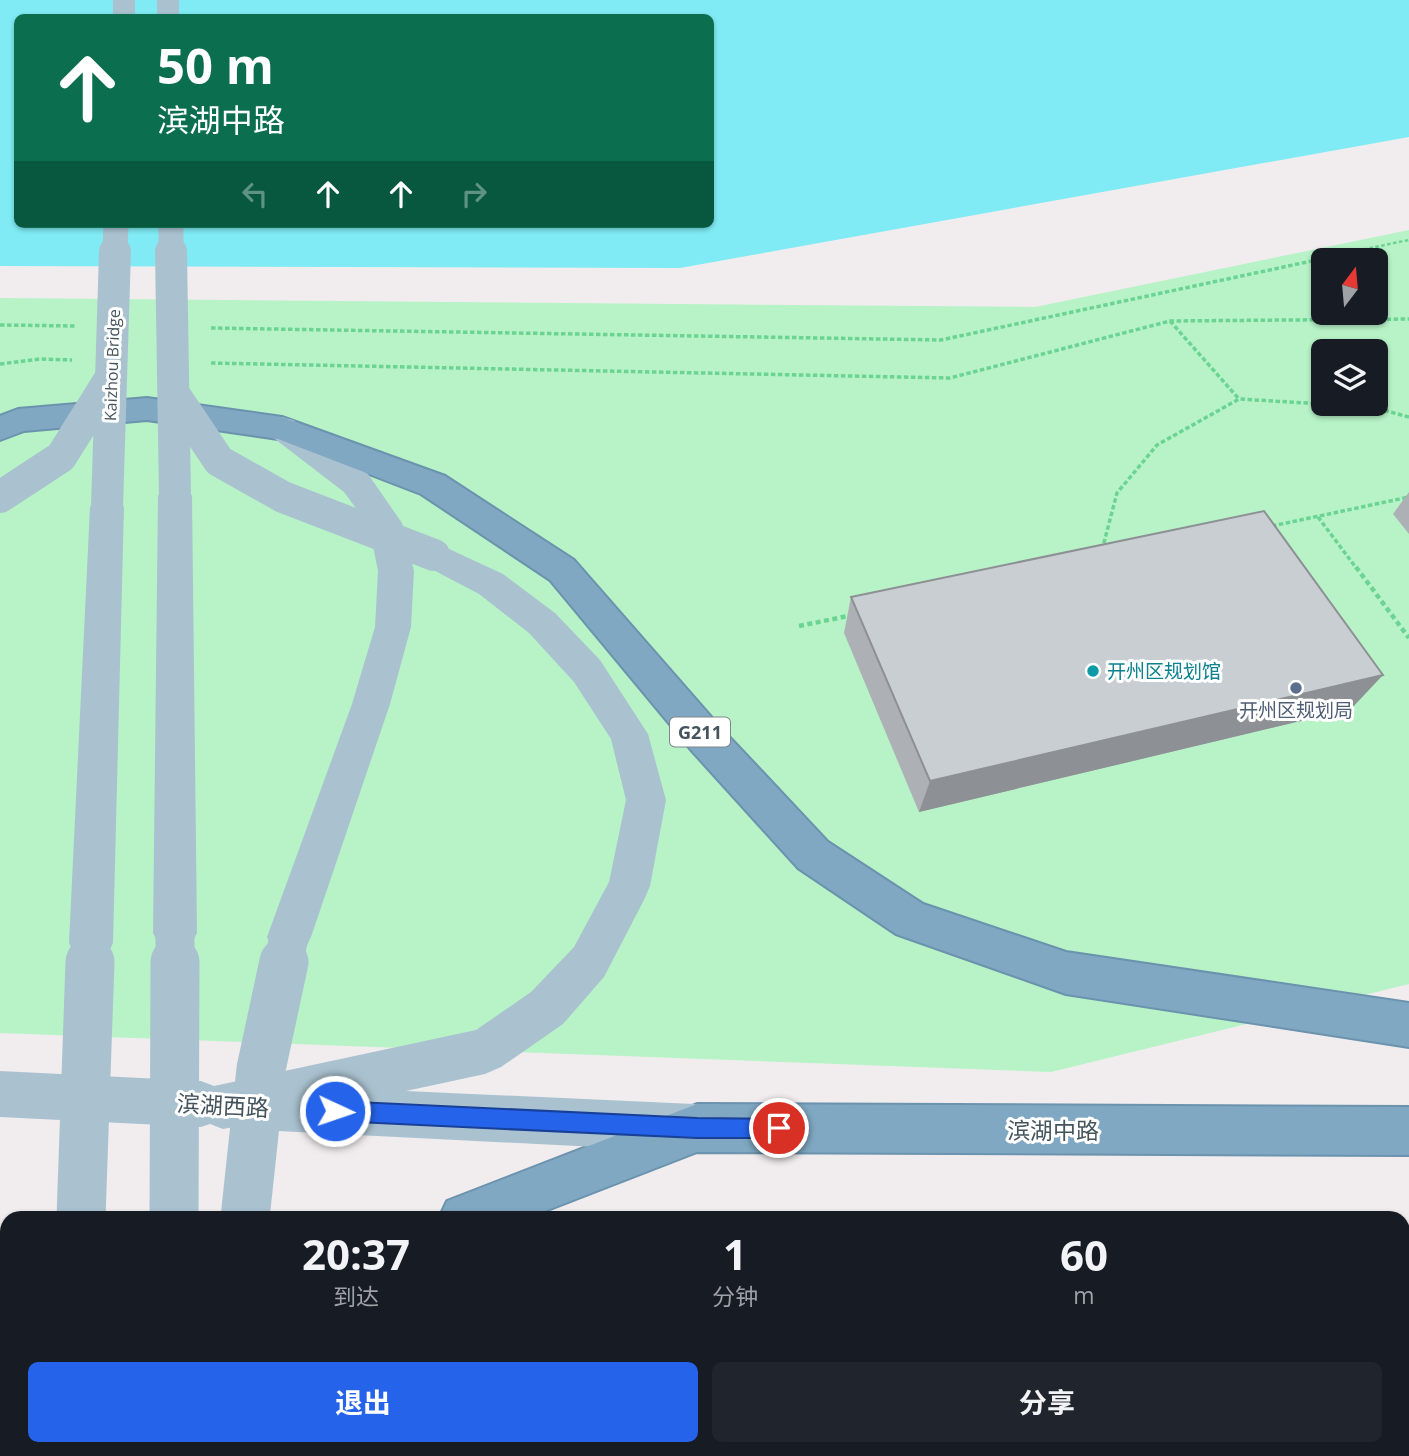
<!DOCTYPE html>
<html lang="zh">
<meta charset="utf-8">
<style>
body{margin:0;font-family:"Open Sans","Noto Sans SC",sans-serif;background:#20242c;color:#f1f3f6;height:100vh;display:flex;flex-direction:column;font-size:26px;white-space:nowrap}
*{box-sizing:border-box;margin:0}
p{font-size:23px;color:#9ea1a6}
.icon{flex:none;width:38px;height:38px;fill:none;stroke:currentColor;stroke-width:2;stroke-linecap:round;stroke-linejoin:round}
.map{position:relative;flex:1;overflow:hidden}
.details{position:absolute;left:0px;top:1211px;width:1410px;height:245px;display:flex;flex-direction:column;background:#171b24;border-radius:21px 21px 0 0;box-shadow:0 2px 5px #0004}
.details>*{flex:none}
.hud{position:absolute;left:14px;top:14px;width:700px;height:214px;border-radius:10px;box-shadow:0 2px 5px #0004;background:#0b6e4f;color:#fff;overflow:hidden}
.needle{width:46px;rotate:16deg}
.tools{position:absolute;left:1311px;top:248px;display:grid;gap:14px}
.tools a{display:grid;place-items:center;width:77px;height:77px;border-radius:10px;background:#171b24;box-shadow:0 2px 5px #0004;font-size:35px}
.pin{position:absolute;display:grid;place-items:center;width:60px;height:60px;color:#fff;margin:-30px;border:4px solid #fff;border-radius:50%;box-shadow:0 2px 7px #0007}
.me{position:absolute;width:77px;margin:-38px;rotate:93deg;stroke-linejoin:round;filter:drop-shadow(0 0 5px #0008)}
.turn{display:flex;align-items:center;gap:24px;height:147px;padding:0 28px;font-size:32px}
.turn .icon{width:91px;height:91px;stroke-width:2.5}
.turn b{display:block;font-size:49px;line-height:60px}
.lanes{display:flex;align-items:center;height:66px;padding:0 28px;background:#0003;justify-content:center;gap:35px;direction:ltr}
.lanes .off{opacity:.35}
.eta{display:flex;justify-content:space-evenly;align-items:center;height:119px;text-align:center}
.eta b{font-size:42px;font-weight:700;line-height:49px}
.action{display:flex;gap:14px;margin-top:auto;padding:14px 28px}
.action a{flex:1;height:80px;border-radius:10px;background:#2563eb;color:#fff;font-size:28px;font-weight:700;line-height:80px;text-align:center}
.action a+a{background:#20242c;color:#f1f3f6}
.map>svg:first-child{display:block}
.green{fill:#b7f3c7;fill-rule:evenodd}
.water{fill:#80ebf4;fill-rule:evenodd}
.lines{fill:none;stroke-linecap:round;stroke-linejoin:round}
.highway-casing{stroke:#6b93ae;stroke-width:4}
.path-far2{stroke:#6cd493;stroke-width:2.5;stroke-dasharray:3.5 2.5;stroke-linecap:butt}
.path-far1{stroke:#6cd493;stroke-width:3.5;stroke-dasharray:4.5 2.5;stroke-linecap:butt}
.path{stroke:#6cd493;stroke-width:4.5;stroke-dasharray:5 3.5;stroke-linecap:butt}
.major{fill:#aac2d0;fill-rule:evenodd}
.highway{fill:#80a8c2;fill-rule:evenodd}
.major-bridge-far3{stroke:#aac2d0;stroke-width:25}
.major-bridge-far2{stroke:#aac2d0;stroke-width:32}
.major-bridge-far1{stroke:#aac2d0;stroke-width:39}
.major-bridge{stroke:#aac2d0;stroke-width:49}
.wall{fill:#adb1b5}
.shaded-wall{fill:#8d9094}
.building{fill:#c9ced3;stroke:#8d9094;stroke-width:2}
.route{fill:#2563eb;stroke:#184099;stroke-width:2}
.culture-dot{fill:#0f9aa8;stroke:#fff;stroke-width:2.5}
.service-dot{fill:#5c6f8a;stroke:#fff;stroke-width:2.5}
.labels{text-anchor:middle;dominant-baseline:central;stroke-width:6;stroke-linejoin:round;paint-order:stroke}
.far-street-label{font-size:16px;fill:#44545d;stroke:#fff}
.shield{fill:#fff;stroke:#7c878e;stroke-width:2}
.shield-label{font-size:18px;font-weight:bold;fill:#44545d}
.culture-label{font-size:19px;fill:#0d838f;stroke:#fff;text-anchor:start}
.service-label{font-size:19px;fill:#4e5e75;stroke:#fff}
.near-street-label{font-size:23px;fill:#44545d;stroke:#fff}
</style>
<div class="map">
<svg width="1409" height="1456" viewBox="0 0 1409 1456">
<rect width="100%" height="100%" fill="#f1edee"/>
<path class="green" d="M1409,230v754l-358,88 -1051,-39v-735l1035,9zM1323,261h53v52h-53zM1323,352h53v52h-53z"/>
<path class="water" d="M0,0h1409v137l-729,131 -680,-2zM18,18h692v206h-692z"/>
<g class="lines">
<defs>
<g id="highway">
<path d="M147,398l135,19 163,59 129,84 146,167 108,115 95,62 143,48 343,51v44l-343,-53 -170,-60 -98,-66 -106,-117 -142,-171 -129,-86 -143,-55 -131,-19 -123,11 -24,9v-24l18,-7z"/>
<path d="M697,1104l712,3v48l-712,-3 -170,66h-88l8,-17z"/>
<path d="M247,1449h54l-3,7h-54z"/>
</g>
</defs>
<use href="#highway" class="highway-casing"/>
<path class="path-far2" d="M1346,253l63,-13"/>
<g class="path-far1">
<path d="M1170,321l69,78"/>
<path d="M0,325l76,1"/>
<path d="M211,328l730,12 413,-88"/>
<path d="M211,363l739,15 220,-57 239,-2"/>
<path d="M0,364l40,-5 32,1"/>
<path d="M1329,404l39,2 41,11"/>
<path d="M1318,517l39,52"/>
<path d="M1272,526l137,-29"/>
<path d="M1102,550l15,-57 40,-48 82,-46 84,5"/>
</g>
<g class="path">
<path d="M1356,567l53,71"/>
<path d="M799,626l54,-11"/>
</g>
<g class="major">
<rect x="113" y="0" width="22" height="18"/>
<rect x="157" y="0" width="22" height="18"/>
<path d="M282,417l11,3 75,54 34,49 12,48 -3,56 -21,77 -79,233 -7,14 -15,6 -15,-6 -7,-14 85,-233 23,-77 3,-56 -9,-45 -25,-34 -73,-56 -5,-8 5,-8z"/>
<path d="M175,484l12,3 5,9 5,437 -7,14 -15,6 -15,-6 -7,-14 5,-437 5,-9z"/>
<path d="M107,495l12,3 5,9 -11,436 -7,15 -15,6 -15,-6 -7,-15 21,-436 5,-9z"/>
<path d="M434,542l69,32 52,39 45,47 48,74 18,66 -16,86 -6,14 -40,77 -41,47 -62,43 -16,7 -79,17 288,13 17,7 7,17 -7,17 -17,7 -416,-21 -18,-9 -37,7 -13,-5 -9,3 -201,-10v-46l201,10 13,5 262,-56 55,-38 43,-45 35,-65 17,-82 -15,-61 -37,-57 -45,-49 -50,-39 -57,-30 -5,-9 5,-9z"/>
<rect x="46" y="1449" width="54" height="7"/>
<rect x="147" y="1449" width="54" height="7"/>
<rect x="217" y="1449" width="54" height="7"/>
</g>
<use href="#highway" class="highway"/>
<g class="major-bridge-far3">
<path d="M171,224v29"/>
<path d="M115,253l1,-29"/>
</g>
<g class="major-bridge-far2">
<path d="M171,252l4,244"/>
<path d="M174,394l45,67 64,36 151,58"/>
<path d="M0,497l61,-40 49,-78"/>
<path d="M107,507l8,-255"/>
</g>
<g class="major-bridge-far1">
<path d="M90,964l1,-21"/>
<path d="M175,964v-31"/>
<path d="M283,964l6,-27"/>
</g>
<g class="major-bridge">
<path d="M81,1218l9,-256"/>
<path d="M174,1218l1,-256"/>
<path d="M245,1218l16,-149 23,-107"/>
</g>
</g>
<g class="wall">
<path d="M1409,492v42l-16,-20z"/>
<path d="M851,597l500,112 -432,103 -75,-179z"/>
</g>
<path class="shaded-wall" d="M1383,675l-32,34 -432,103 11,-31z"/>
<path class="building" d="M1264,511l119,164 -453,106 -79,-184z"/>
<path class="route" d="M335,1101l362,17 82,1 7,2 3,7 -3,7 -7,3h-82l-362,-17 -7,-3 -3,-7 3,-7z"/>
<circle class="culture-dot" cx="1093" cy="671" r="7"/>
<circle class="service-dot" cx="1296" cy="688" r="7"/>
<g class="labels">
<g class="far-street-label">
<text transform="translate(112 365) rotate(-88)">Kaizhou Bridge</text>
</g>
<rect class="shield" x="670" y="717.5" width="60" height="29" rx="5"/>
<g class="shield-label">
<text x="700" y="732">G211</text>
</g>
<g class="culture-label">
<text x="1107" y="671">开州区规划馆</text>
</g>
<g class="service-label">
<text x="1296" y="710">开州区规划局</text>
</g>
<g class="near-street-label">
<text transform="translate(223 1105) rotate(3)">滨湖西路</text>
<text x="1053" y="1130">滨湖中路</text>
</g>
</g>
</svg>
<div class="tools">
<a><svg class="needle" viewBox="-14 -14 28 28"><path d="M0-13l5 13h-10z" fill="#e53935"/><path d="M0 13l5-13h-10z" fill="#9ea1a6"/></svg></a>
<a><svg class="icon" aria-label="layers" viewBox="0 0 24 24"><path d="M12 4l9 5-9 5-9-5zM3 14l9 5 9-5"/></svg></a>
</div>
<div class="pin" style="left:779px;top:1128px;background:#d93025"><svg class="icon" aria-label="arrive" viewBox="0 0 24 24"><path d="M6 21V4h12l-3 4 3 4H6"/></svg></div>
<svg class="me" style="left:335px;top:1111px" viewBox="-20 -20 40 40"><circle r="17" fill="#2563eb" stroke="#fff" stroke-width="3"/><path d="M0-11L8 9 0 5-8 9z" fill="#fff"/></svg>
<div class="hud">
<div class="turn"><svg class="icon" aria-label="ahead" viewBox="0 0 24 24"><path d="M12 20V5M6 11l6-6 6 6"/></svg><div><b>50 m</b>滨湖中路</div></div>
<div class="lanes"><svg class="icon off" aria-label="left" viewBox="0 0 24 24"><path d="M17 20v-9H6M10 6l-5 5 5 5"/></svg><svg class="icon" aria-label="ahead" viewBox="0 0 24 24"><path d="M12 20V5M6 11l6-6 6 6"/></svg><svg class="icon" aria-label="ahead" viewBox="0 0 24 24"><path d="M12 20V5M6 11l6-6 6 6"/></svg><svg class="icon off" aria-label="right" viewBox="0 0 24 24"><path d="M7 20v-9h11M14 6l5 5-5 5"/></svg></div>
</div>
<section class="details">
<div class="eta">
<div><b>20:37</b><p>到达</p></div>
<div><b>1</b><p>分钟</p></div>
<div><b>60</b><p>m</p></div>
</div>
<div class="action"><a>退出</a><a>分享</a></div>
</section>
</div>
